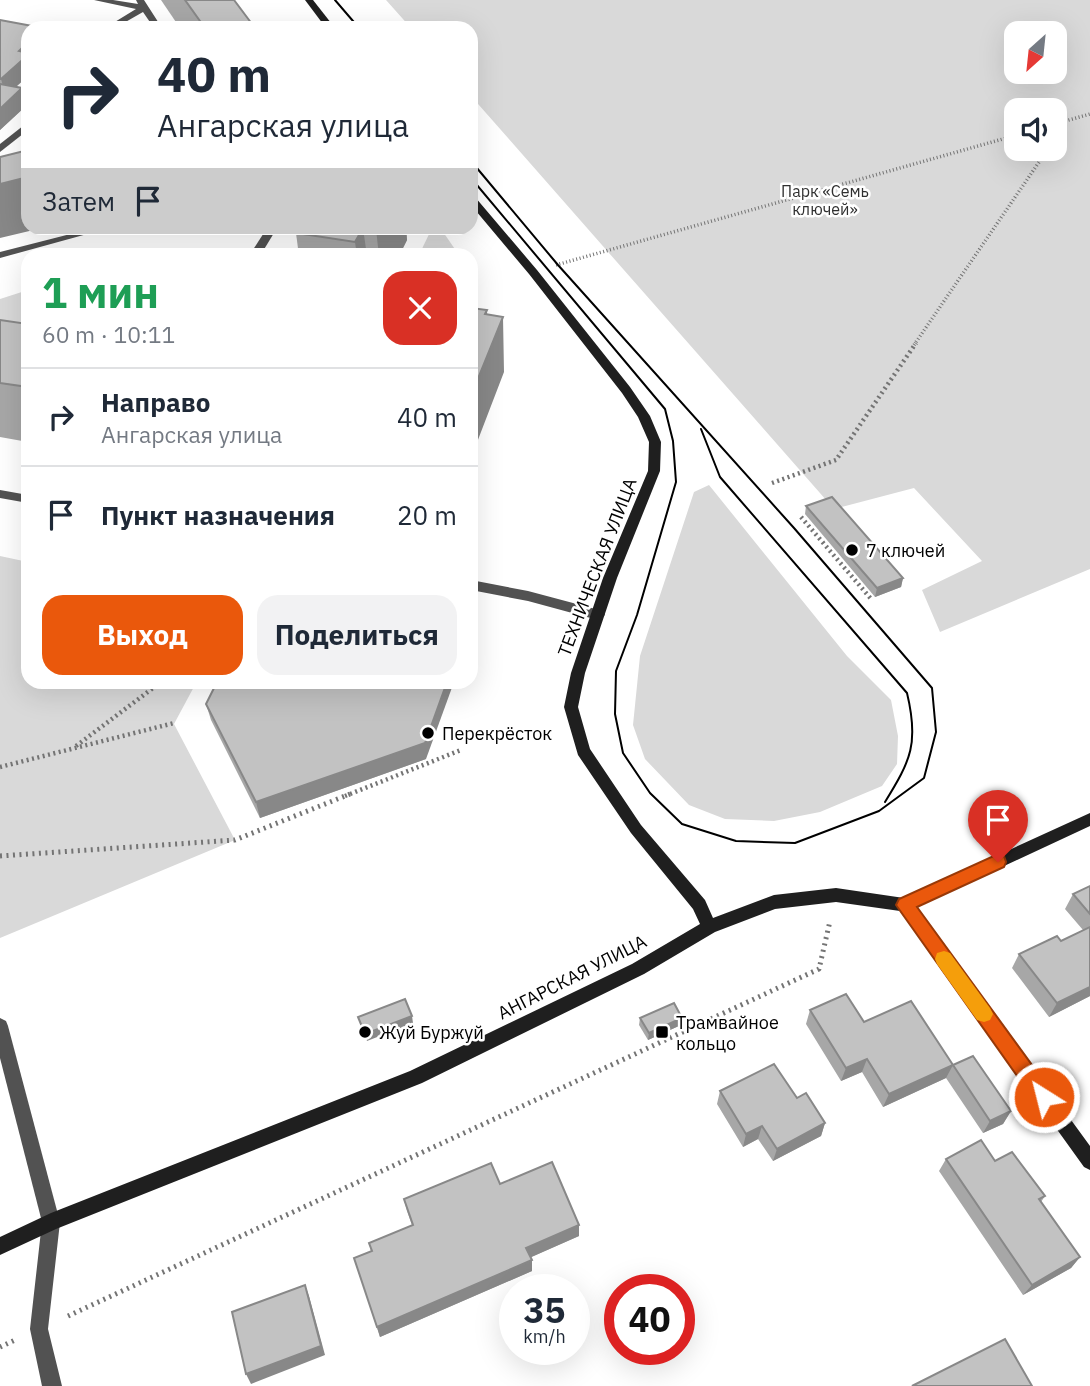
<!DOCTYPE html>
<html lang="ru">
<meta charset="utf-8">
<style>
body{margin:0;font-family:"IBM Plex Sans",sans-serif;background:#f2f2f3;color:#1f2937;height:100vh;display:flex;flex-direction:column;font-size:26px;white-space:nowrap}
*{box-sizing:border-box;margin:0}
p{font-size:23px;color:#747a83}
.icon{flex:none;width:38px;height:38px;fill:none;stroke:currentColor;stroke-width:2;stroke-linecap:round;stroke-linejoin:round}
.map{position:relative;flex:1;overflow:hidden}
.panel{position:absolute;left:21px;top:248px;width:457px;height:441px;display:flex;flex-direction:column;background:#fff;border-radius:21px;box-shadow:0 7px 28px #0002}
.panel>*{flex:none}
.top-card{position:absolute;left:21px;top:21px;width:457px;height:214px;border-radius:21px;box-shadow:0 7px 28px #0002;background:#fff;color:#1f2937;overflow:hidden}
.needle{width:46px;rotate:207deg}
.buttons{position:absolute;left:1004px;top:21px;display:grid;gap:14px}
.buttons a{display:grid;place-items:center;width:63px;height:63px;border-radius:14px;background:#fff;box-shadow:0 7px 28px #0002;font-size:35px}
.speed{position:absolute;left:499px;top:1274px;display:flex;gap:14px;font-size:35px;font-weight:700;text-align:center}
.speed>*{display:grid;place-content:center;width:91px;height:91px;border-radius:50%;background:#fff;box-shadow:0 7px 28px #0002;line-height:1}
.speed small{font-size:18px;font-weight:400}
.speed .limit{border:10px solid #d22;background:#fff;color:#111}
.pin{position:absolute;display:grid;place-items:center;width:60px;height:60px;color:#fff;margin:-72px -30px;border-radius:50% 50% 50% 0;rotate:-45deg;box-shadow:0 0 7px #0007}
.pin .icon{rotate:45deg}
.me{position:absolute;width:77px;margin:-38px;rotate:324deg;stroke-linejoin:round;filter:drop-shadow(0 0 5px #0008)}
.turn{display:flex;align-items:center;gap:24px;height:147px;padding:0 21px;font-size:32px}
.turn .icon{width:91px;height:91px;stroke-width:2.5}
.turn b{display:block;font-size:49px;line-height:60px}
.then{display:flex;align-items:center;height:66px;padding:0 21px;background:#0003;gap:14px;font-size:26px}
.round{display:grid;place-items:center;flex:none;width:74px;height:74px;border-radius:21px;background:#f2f2f3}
.headline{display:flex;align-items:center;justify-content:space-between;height:119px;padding:0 21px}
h1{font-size:42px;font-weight:700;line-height:52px;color:#1e9e55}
.primary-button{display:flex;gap:14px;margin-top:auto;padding:14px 21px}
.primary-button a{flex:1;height:80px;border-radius:21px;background:#ea580c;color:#fff;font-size:28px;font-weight:700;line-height:80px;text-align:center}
.primary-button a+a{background:#f2f2f3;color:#1f2937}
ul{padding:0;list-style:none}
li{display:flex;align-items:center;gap:21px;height:98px;padding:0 21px;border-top:2px solid #e0e1e3}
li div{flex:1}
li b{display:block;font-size:26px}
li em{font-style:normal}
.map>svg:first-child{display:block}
.green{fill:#d9d9d9;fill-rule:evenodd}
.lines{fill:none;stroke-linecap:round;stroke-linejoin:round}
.path-far2{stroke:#747474;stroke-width:3.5;stroke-dasharray:1 2.5;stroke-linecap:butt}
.path-far1{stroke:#747474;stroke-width:4.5;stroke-dasharray:2 3.5;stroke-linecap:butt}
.path{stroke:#747474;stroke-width:5;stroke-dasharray:2 4.5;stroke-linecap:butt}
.lane{fill:#525252;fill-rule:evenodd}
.street{fill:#525252;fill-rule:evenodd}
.secondary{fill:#1f1f1f;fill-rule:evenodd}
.tram{stroke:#000;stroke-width:2}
.wall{fill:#a7a7a7}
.shaded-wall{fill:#888}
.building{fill:#c2c2c2;stroke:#888;stroke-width:2}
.route{fill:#ea580c;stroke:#983908;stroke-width:2}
.slow{fill:#f59e0b}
.poi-dot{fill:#000;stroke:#fff;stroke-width:2.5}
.labels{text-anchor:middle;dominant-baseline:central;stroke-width:5;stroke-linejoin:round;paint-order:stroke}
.far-park-label{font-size:16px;fill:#303030;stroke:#fff}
.poi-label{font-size:18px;fill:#000;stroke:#fff;text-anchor:start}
.street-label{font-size:18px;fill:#000;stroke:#fff}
</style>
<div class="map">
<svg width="1090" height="1386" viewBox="0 0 1090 1386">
<rect width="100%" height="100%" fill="#fff"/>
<g class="green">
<path d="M386,0h704v569l-150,63 -18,-42 60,-29 -68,-73 -80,21 -363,-413v-68h-60zM1017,33h38v39h-38zM1017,110h38v39h-38z"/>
<path d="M432,228l9,1 18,26h-40z"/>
<path d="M28,290v59l-28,-6v-44z"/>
<path d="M709,485l138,171 44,44 7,36 -1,28 -15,22 -62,26 -46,9 -49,-2 -36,-14 -44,-46 -12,-34 7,-69 54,-164z"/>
<path d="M0,556l28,6v120l168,1 -22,41 61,116 -235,98z"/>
</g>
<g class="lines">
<g class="path-far2">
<path d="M1055,124l35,-10"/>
<path d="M1055,139l12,-17"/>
<path d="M556,265l461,-130"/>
<path d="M914,345l134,-196"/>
</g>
<g class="path-far1">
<path d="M772,483l64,-23 80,-117"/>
<path d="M801,517l71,83"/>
<path d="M76,746l85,-64"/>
<path d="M0,767l174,-44"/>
<path d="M345,796l116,-46"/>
</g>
<g class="path">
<path d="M0,856l235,-16 115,-46"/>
<path d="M68,1316l751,-347 11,-48"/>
<path d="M0,1347l15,-7"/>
</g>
<g class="lane">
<path d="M94,0h19l25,4 -2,-4h8l18,28h-8l-11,-16 -28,16h-10l31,-19z"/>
<path d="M28,122v8l-28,22v-8z"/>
<path d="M94,228h15l-109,30v-6z"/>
<path d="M267,228h10l-17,28h-11z"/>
<path d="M0,490l28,5v8l-28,-5z"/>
<path d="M471,580l57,11 75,20 2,4 -7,5 -70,-19 -57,-11z"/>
<path d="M0,1018l6,3 2,5 52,196 -3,6 -6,3 -6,-3 -3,-6 -42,-164z"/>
</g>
<path class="street" d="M51,1213l6,3 3,6 -12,107 14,57h-20l-12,-57 12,-107 3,-6z"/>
<g class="secondary">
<path d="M305,0h8l22,28h-9z"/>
<path d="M471,196l4,1 62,73 93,117 20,29 11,26 -1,29 -43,107 -32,95 -7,34 12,42 51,76 64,75 8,18 61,-23 62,-7 68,10 186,-85v13l-174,81 174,239v24l-6,-3 -184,-256 -64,-9 -61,7 -60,23 -71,42 -222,109 -366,146 -56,26v-18l51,-24 359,-142 222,-107 68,-40 -7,-15 -62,-76 -53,-78 -14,-48 7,-34 32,-95 45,-107 1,-29 -11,-25 -16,-24 -93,-119 -58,-69z"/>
</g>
<g class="tram">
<path d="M335,0l24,28"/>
<path d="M471,161l87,104 236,263 138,160 4,44 -12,46 -45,33 -84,32 -59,-2 -54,-17 -32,-31 -27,-40 -8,-39 1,-43 21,-56 39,-133 -3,-41 -8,-32 -194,-231"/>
<path d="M701,429l19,48 187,216c12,50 4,67 -22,109"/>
</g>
</g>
<g class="wall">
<path d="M161,0h73l21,28h-75z"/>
<path d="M0,20l28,8v48l-13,11 7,1 5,17 -27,25z"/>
<path d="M296,228h110l1,12 -8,16h-100l-3,-23z"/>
<path d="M0,320l28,4v118l-28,-5z"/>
<path d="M806,506l97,72 -2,9 -26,10 -70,-83z"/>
<path d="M206,704l220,55 -166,59 -49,-98z"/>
<path d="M1090,886v110l-41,21 -37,-49 7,-14 42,-13 22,-11 -18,-21 8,-15z"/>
<path d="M810,1010l54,12 89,43 58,46 -8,13 -20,9 -37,-55 -63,29 -21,-35 -21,9 -35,-57z"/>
<path d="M640,1018h42l-1,7 -33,15 -9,-15z"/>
<path d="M720,1091l77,7 28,25 -4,13 -48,25 -15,-22 -15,8 -26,-43z"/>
<path d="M946,1159l49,2 50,35 -4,6 39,55 -9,11 -48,27 -84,-124z"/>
<path d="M500,1184l79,52 -48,21 1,14 -152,66 -26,-79 17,-7 -2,-8 43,-18 -5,-14 -3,-12z"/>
</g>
<g class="shaded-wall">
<path d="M24,46l3,10 1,-1v21l-22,20 -5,-17 18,-28z"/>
<path d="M22,88l5,17 -27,25v-21z"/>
<path d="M28,177v51h14l-42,10v-54z"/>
<path d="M363,228l4,28h-10l-2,-14z"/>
<path d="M377,228h29l1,12 -8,16h-20l-3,-27z"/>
<path d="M487,310l1,42 15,-35 1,55 -33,86v-62l14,-82z"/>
<path d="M903,578l-2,9 -26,10 2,-9z"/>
<path d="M447,682h7l-28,77 -166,59 -4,-16z"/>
<path d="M1090,987v9l-41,21 8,-14z"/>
<path d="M412,1016l1,7 -46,18 -2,-7z"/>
<path d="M682,1018l-1,7 -33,15 1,-7z"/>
<path d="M867,1059l-5,13 -21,9 5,-13z"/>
<path d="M953,1065l-7,13 -63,29 6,-13z"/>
<path d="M1011,1111l-8,13 -20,9 7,-12z"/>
<path d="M825,1123l-4,13 -48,25 4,-12z"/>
<path d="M762,1126l-4,13 -15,8 3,-13z"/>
<path d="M579,1225v11l-52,23 -1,-11z"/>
<path d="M1080,1257l-9,11 -48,27 9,-10z"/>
<path d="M532,1260v11l-152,66 -3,-10z"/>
<path d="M305,1285l4,11 16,59 -74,29 -5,-10z"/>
</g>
<g class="building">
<path d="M185,0h49l21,28h-50z"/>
<path d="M0,20l43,8h-15v19l-4,-1 -5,5 9,2v2l-27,24h-1z"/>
<path d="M0,84l22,4 -22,21z"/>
<path d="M28,150v27l-28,7v-27z"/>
<path d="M299,228h64l-8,14 -59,-9z"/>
<path d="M471,308l16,2 -2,4 18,3 -32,79z"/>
<path d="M0,320l28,4v63l-28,-4z"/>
<path d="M832,497l71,81 -26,10 -71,-82z"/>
<path d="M217,682h230l-22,61 -169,59 -50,-98z"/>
<path d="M1090,886v28l-17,-20z"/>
<path d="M1090,927v60l-33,16 -38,-49 38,-18 4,5z"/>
<path d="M846,994l18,28 47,-21 42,64 -64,29 -22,-35 -21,9 -36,-58z"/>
<path d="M405,999l7,17 -47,18 -7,-17z"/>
<path d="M674,1003l8,15 -33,15 -9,-15z"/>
<path d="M973,1056l38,55 -21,10 -37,-56z"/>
<path d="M774,1064l23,34 9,-5 19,30 -48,26 -15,-23 -16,8 -26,-43z"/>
<path d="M981,1140l14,21 17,-9 33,44 -6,3 41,58 -48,28 -86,-126z"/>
<path d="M552,1162l27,63 -53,23 6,12 -155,67 -23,-69 18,-7 -3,-8 44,-18 -9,-26 87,-36 9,21z"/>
<path d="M305,1285l16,61 -75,28 -14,-62z"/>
<path d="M1005,1339l27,47h-120z"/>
</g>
<path class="route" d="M998,854l6,2 2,6 -2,5 -87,40 134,184 2,6 -2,7 -7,2 -7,-2 -141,-199 3,-6z"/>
<path class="slow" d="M944,951l6,2 40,55 3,6 -3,6 -6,2 -7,-2 -40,-56 -2,-5 2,-6z"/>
<g class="poi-dot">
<circle cx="852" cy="550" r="7"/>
<circle cx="428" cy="733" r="7"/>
<circle cx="365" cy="1032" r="7"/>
<rect x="655" y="1025" width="14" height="14" rx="3.5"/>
</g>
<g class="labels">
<g class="far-park-label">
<text x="825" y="191">Парк «Семь<tspan x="825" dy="18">ключей»</tspan></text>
</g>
<g class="poi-label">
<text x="866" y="550">7 ключей</text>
<text x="442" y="733">Перекрёсток</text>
<text x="676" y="1022">Трамвайное<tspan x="676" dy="21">кольцо</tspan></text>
<text x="379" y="1032">Жуй Буржуй</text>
</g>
<g class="street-label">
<text transform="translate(597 567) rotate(-69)">ТЕХНИЧЕСКАЯ УЛИЦА</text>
<text transform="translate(572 977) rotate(-27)">АНГАРСКАЯ УЛИЦА</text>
</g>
</g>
</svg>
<div class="buttons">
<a><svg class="needle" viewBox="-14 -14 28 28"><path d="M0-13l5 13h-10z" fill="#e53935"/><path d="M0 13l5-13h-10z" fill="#747a83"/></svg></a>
<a><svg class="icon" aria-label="sound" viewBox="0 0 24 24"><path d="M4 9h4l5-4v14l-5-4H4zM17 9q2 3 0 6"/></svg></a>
</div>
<div class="speed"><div>35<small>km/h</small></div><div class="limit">40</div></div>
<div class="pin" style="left:998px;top:862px;background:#d93025"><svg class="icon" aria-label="arrive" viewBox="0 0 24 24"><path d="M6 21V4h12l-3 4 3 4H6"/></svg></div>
<svg class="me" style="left:1044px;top:1097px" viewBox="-20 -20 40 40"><circle r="17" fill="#ea580c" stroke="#fff" stroke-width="3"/><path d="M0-11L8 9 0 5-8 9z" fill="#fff"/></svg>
<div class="top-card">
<div class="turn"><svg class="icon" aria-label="right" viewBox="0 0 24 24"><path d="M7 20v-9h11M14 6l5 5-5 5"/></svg><div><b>40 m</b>Ангарская улица</div></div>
<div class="then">Затем<svg class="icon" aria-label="arrive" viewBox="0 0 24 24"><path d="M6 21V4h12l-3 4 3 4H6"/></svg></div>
</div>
<section class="panel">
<div class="headline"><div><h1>1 мин</h1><p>60 m · 10:11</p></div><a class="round" style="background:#d93025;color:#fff"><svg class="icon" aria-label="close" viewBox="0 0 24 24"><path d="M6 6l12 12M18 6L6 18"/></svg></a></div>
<ul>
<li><svg class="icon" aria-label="right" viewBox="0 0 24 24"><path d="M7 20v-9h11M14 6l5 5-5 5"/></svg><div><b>Направо</b><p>Ангарская улица</p></div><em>40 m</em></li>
<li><svg class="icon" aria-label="arrive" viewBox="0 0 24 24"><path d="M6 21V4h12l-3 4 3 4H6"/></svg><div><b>Пункт назначения</b></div><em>20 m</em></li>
</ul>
<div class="primary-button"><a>Выход</a><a>Поделиться</a></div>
</section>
</div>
